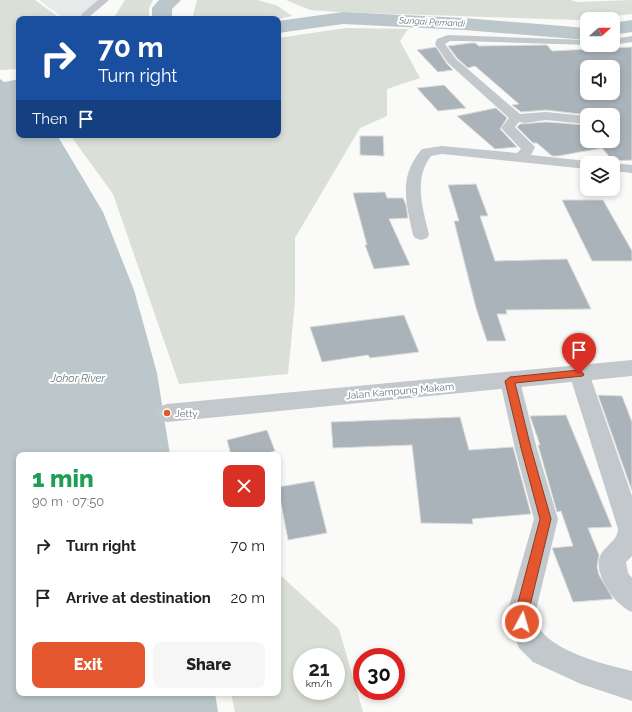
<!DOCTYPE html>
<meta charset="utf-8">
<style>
body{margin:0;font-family:Raleway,sans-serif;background:#f6f6f6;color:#202124;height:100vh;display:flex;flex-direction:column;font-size:15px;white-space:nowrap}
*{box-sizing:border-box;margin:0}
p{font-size:13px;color:#757577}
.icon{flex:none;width:22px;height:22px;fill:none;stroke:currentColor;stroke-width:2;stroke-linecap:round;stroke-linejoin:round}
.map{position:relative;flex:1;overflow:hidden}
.side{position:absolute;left:16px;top:452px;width:265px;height:244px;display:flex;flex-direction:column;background:#fff;border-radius:8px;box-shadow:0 2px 6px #0003}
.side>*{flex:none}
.guide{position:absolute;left:16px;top:16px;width:265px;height:122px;border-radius:8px;box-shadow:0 2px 6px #0003;background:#1a4fa0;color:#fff;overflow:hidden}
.needle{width:26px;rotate:69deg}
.controls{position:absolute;left:580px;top:12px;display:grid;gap:8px}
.controls a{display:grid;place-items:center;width:40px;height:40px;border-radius:8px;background:#fff;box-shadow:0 2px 6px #0003;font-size:20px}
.speed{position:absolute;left:293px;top:648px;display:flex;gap:8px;font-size:20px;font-weight:700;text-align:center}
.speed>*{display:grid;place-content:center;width:52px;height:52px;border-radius:50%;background:#fff;box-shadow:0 2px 6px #0003;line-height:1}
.speed small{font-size:10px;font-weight:400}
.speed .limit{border:6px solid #d22;background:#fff;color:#111}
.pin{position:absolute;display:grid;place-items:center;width:34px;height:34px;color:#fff;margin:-41px -17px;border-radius:50% 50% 50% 0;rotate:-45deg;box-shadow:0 0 4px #0007}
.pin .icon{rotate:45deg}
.me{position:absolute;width:44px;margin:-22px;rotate:6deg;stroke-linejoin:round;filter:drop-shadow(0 0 3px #0008)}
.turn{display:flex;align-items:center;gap:14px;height:84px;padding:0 16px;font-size:18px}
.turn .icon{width:52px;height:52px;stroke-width:2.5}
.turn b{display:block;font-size:28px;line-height:34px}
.then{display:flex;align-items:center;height:38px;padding:0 16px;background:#0003;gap:8px;font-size:15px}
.round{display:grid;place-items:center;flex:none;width:42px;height:42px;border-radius:8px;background:#f6f6f6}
.overview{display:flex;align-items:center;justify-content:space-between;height:68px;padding:0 16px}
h1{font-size:24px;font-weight:800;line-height:30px;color:#1e9e55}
.cta{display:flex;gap:8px;margin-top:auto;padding:8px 16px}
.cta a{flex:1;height:46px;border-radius:8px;background:#e4572e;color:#fff;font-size:16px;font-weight:800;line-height:46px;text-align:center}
.cta a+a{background:#f6f6f6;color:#202124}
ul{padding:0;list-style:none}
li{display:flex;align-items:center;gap:12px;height:52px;padding:0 16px}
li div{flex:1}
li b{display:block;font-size:15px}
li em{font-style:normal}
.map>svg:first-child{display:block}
.built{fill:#e8e9e9}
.green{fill:#dadfd7;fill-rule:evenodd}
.water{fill:#bbc7cb}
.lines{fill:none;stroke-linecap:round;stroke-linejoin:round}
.river{fill:#bbc7cb;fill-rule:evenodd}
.building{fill:#aab3b9;stroke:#dcdcda;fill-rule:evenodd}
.minor{fill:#c3c8cc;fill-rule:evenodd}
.tertiary{fill:#c3c8cc;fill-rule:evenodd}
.route{fill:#e4572e;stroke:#94391e}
.poi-dot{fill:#e4572e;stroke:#fff;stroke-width:1.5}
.labels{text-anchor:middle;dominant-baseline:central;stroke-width:4;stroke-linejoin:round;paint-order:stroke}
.far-water-label{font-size:9px;font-style:italic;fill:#60757c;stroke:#fff}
.street-label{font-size:10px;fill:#657683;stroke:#fff}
.poi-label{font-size:10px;fill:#657683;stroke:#fff;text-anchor:start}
.water-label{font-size:11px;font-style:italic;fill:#60757c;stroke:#fff}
</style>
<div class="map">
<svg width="632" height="712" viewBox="0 0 632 712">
<rect width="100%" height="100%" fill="#fafaf8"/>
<path class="built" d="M39,0h70l-21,17 -11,2h-12z"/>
<g class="green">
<path d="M0,0h35l26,19h-42v50l-19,1z"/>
<path d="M125,0h28l-4,8v11h-36z"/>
<path d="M197,0h60l19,5 16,11 -14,3h-86z"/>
<path d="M286,0h284l8,2 54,-2v14l-53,6 -242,-8 -27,-2z"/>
<path d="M346,28l62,1 -8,12 20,37 -33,11v27l-27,12 -65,110v63l-7,73 -109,10 -66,-190 -43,-59h208v-97z"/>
<path d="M278,573l61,56 24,83h-128l-4,-19h47zM302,657h34v34h-34z"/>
</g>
<path class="water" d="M0,79l19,14v42h38l46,77 31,78 23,83 13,82h-151v238h196l3,19h-218z"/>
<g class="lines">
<g class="river">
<path d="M159,0h22l-9,9v10h-20v-11z"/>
<path d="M343,12l121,6 123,10v12l-123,-10 -121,-6 -65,9v-12z"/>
<path d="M632,20v12l-19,3v-12z"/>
<path d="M19,79v15l-19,4v-15z"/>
</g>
</g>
<g class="building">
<path d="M470,43h5l4,3 68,-1 5,6 80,-4v113l-19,1 -11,-13 -44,8h-6l-15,-13h-4l-16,-16 3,-3 26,-2 41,3v16h26v-26h-25l-42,-5 -25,2 -9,-7 7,-1 -44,-38 -7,2 -11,-10 -9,-12zM587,67h26v26h-26z"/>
<path d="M436,47l11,17 6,6 -15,2 -21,-22z"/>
<path d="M444,85l22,23 -28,3 -21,-23z"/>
<path d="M496,108l11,10 -7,11 17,18 -22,2 -38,-33z"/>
<path d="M360,136h23l1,20 -24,-1z"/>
<path d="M476,184l12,32h-8l15,45 72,-2 24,50 -85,1 1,4h-10l9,27h-19l-11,-33 -22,-87h5l-11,-36z"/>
<path d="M385,192l2,6h16l3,7 2,13 -19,1 21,46 -36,4 -9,-24h2l-14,-52z"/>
<path d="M562,200h41l29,51v10h-40z"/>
<path d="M404,315l15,37 -49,6 -2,-3 -46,7 -12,-35z"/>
<path d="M598,395l24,1 10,26v69z"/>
<path d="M566,415l46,112 -24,1 11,27 -2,12 2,8 14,24 -40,3 -21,-54 21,-2 -12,-35 -4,1 -19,-67h2l-10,-29z"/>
<path d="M460,417l9,33 44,-3 18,67 -59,5 1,5 -52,-1 -9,-78 -79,3 -2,-26z"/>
<path d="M267,430l8,21 -16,4h-28l-4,-15z"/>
<path d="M314,481l13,52 -39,7 -10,-53z"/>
</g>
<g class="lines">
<g class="minor">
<path d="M98,0h11l-20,17h-6l-2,-2 2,-2z"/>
<path d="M448,35l139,5v5h4l-128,-4h-13l-5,3 11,15 64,55 26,-2 41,4v8l-41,-4 -21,3 -6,-1 -4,5 20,20 -4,8 56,6 6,2h-6v6l-145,-15 -11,2c-18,23 -8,53 -2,79l-2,3 -6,2 -6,-2 -2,-3c-7,-33 -15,-58 9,-86l20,-3 75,7 4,-4 -20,-21 8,-10 -61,-55 -13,-19 2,-5z"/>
<path d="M632,36v6l-19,3h-1l1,-6z"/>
<path d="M612,163h1l19,2v8l-19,-2z"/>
<path d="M579,366l7,2 3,5 43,123v60l-6,6 2,11 4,5v34c-16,-6 -36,-34 -33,-52 2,-13 19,-18 19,-31l-49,-156 3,-5z"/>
<path d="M510,373l7,3 3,5 17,68 21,70 -22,91c0,5 0,11 2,15 11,26 69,40 94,46v30l-51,-17 -48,-22 -14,-14 -8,-19 -3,-19 26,-91 -19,-70 -15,-68 3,-5z"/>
</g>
<path class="tertiary" d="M632,360v16l-465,46 -8,-3 -4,-6 4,-6 8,-3z"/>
</g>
<path class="route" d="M579,370l5,4 -1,2 -68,7 16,65 20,71 -22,91 -3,17 -4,2 -4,-2 -2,-5v-12l24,-91 -19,-71 -16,-67 5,-4z"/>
<circle class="poi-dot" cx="167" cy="413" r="4"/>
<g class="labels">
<g class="far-water-label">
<text transform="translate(432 22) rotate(3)">Sungai Pemandi</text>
</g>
<g class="street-label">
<text transform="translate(400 391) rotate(-5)">Jalan Kampung Makam</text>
</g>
<g class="poi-label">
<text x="175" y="413">Jetty</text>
</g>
<g class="water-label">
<text x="78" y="378">Johor River</text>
</g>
</g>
</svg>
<div class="controls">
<a><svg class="needle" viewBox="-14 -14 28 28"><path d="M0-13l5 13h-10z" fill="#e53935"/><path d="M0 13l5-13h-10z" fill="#757577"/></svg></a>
<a><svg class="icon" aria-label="sound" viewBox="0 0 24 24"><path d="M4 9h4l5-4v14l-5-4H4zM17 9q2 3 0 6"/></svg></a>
<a><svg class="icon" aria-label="search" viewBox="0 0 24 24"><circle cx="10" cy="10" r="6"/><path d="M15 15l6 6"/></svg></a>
<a><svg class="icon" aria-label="layers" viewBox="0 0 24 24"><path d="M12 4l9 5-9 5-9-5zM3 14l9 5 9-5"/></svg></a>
</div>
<div class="speed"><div>21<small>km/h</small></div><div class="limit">30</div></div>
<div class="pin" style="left:579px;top:374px;background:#d93025"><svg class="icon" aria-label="arrive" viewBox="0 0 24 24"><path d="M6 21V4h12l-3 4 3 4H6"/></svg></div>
<svg class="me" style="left:522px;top:622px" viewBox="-20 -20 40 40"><circle r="17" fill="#e4572e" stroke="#fff" stroke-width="3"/><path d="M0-11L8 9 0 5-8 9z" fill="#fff"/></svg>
<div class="guide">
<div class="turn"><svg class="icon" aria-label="right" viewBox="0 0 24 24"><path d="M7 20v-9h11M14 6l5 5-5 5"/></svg><div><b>70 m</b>Turn right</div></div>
<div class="then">Then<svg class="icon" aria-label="arrive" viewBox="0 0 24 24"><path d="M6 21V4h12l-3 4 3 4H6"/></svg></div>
</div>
<section class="side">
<div class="overview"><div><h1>1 min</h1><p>90 m · 07:50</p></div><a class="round" style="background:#d93025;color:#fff"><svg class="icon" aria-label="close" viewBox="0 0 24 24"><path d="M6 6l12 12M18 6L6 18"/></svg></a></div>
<ul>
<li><svg class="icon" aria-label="right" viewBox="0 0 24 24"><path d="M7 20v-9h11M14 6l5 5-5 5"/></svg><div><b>Turn right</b></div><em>70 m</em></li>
<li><svg class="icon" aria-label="arrive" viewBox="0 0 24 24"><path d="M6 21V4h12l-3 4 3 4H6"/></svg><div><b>Arrive at destination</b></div><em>20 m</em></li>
</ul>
<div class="cta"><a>Exit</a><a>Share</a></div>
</section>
</div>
